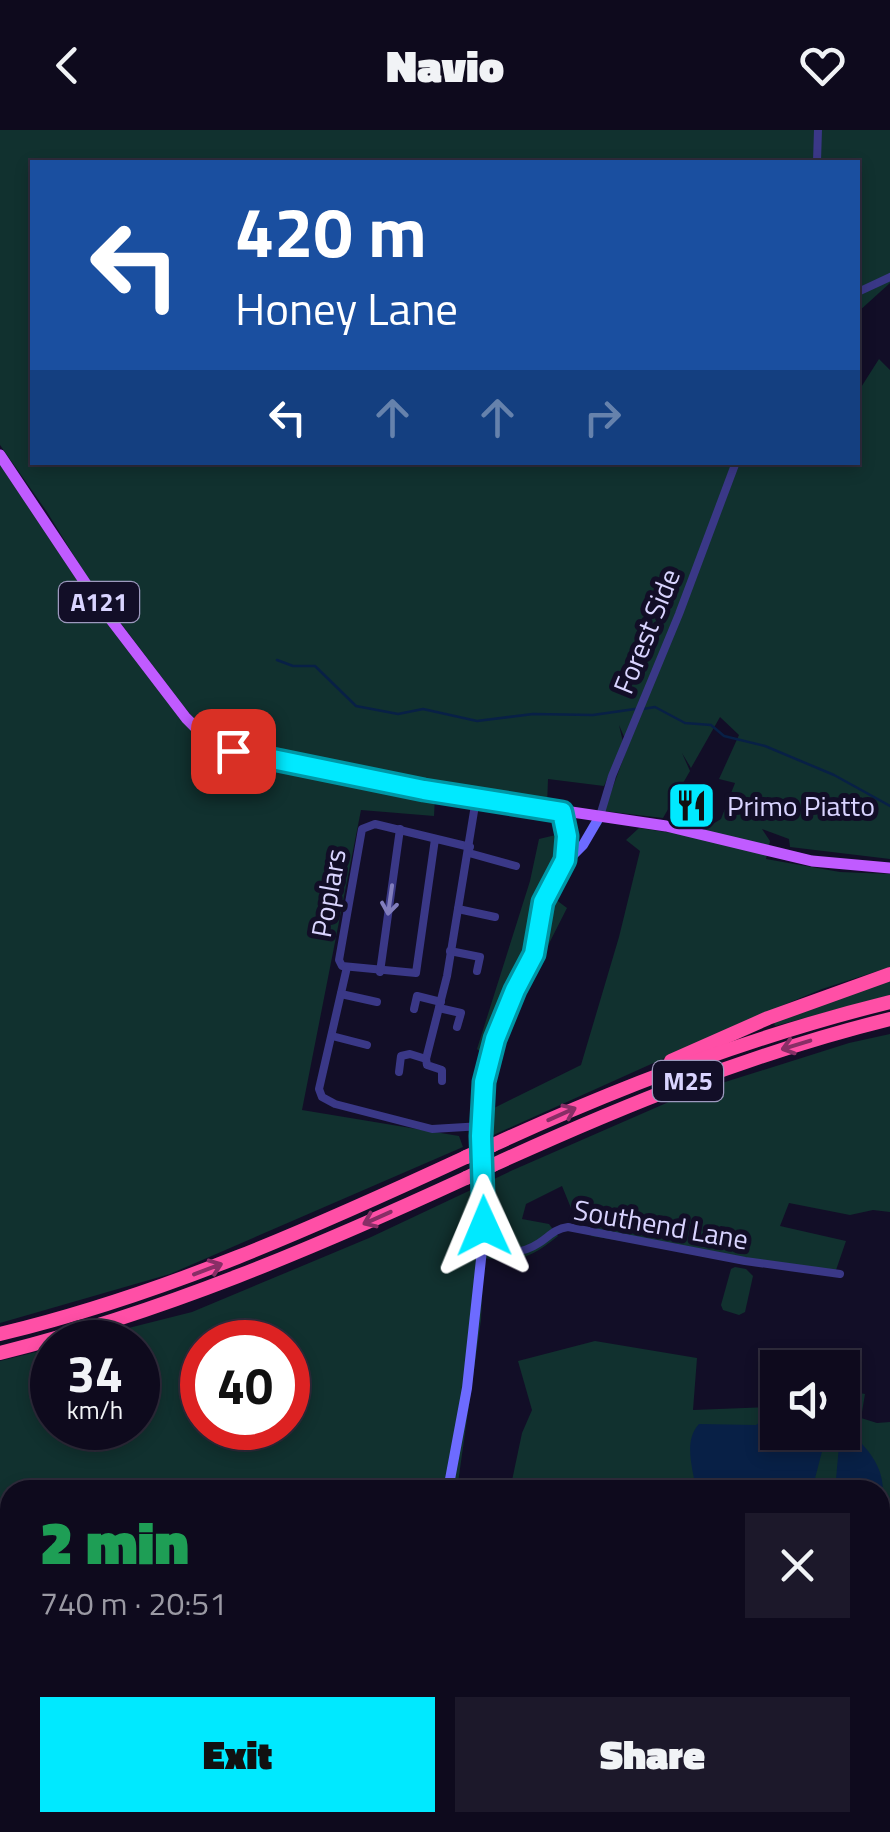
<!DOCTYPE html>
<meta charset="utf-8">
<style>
body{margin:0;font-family:"Titillium Web",sans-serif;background:#1c182a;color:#f1f3f6;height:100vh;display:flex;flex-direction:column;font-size:38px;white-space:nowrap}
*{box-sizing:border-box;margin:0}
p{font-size:32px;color:#9b9aa4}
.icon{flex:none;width:55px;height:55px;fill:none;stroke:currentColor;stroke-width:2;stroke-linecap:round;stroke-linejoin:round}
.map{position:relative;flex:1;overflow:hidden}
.sheet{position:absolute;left:0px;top:1350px;width:890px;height:352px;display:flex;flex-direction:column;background:#0e0a1d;border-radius:30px 30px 0 0;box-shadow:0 5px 15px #0003,0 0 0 2px #2e2b3b}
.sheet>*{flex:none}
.top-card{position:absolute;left:30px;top:30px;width:830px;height:305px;border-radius:0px;box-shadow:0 5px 15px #0003,0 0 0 2px #2e2b3b;background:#1a4fa0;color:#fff;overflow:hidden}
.controls{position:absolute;left:760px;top:1220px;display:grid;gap:20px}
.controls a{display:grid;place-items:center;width:100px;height:100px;border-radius:0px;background:#0e0a1d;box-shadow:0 5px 15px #0003,0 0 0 2px #2e2b3b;font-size:50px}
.speed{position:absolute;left:30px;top:1190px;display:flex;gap:20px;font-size:50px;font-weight:700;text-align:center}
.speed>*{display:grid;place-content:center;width:130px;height:130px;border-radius:50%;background:#0e0a1d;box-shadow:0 5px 15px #0003,0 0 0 2px #2e2b3b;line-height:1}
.speed small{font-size:25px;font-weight:400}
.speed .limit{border:15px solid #d22;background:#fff;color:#111}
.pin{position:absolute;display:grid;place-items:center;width:85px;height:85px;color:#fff;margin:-42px;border-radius:20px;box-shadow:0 5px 15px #0006}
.me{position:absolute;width:110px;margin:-55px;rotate:359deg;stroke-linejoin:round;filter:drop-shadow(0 0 8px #0008)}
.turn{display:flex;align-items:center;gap:35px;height:210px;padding:0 40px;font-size:45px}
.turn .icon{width:130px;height:130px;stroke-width:2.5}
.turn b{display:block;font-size:70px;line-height:85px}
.lanes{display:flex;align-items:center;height:95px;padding:0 40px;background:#0003;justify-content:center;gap:50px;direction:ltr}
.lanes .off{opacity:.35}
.round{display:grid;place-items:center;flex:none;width:105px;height:105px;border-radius:0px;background:#1c182a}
.overview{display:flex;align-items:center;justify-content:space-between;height:170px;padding:0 40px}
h1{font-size:60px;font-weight:800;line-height:75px;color:#1e9e55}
.button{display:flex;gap:20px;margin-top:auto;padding:20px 40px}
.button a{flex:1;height:115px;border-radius:0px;background:#00e9ff;color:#111;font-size:40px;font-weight:800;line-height:115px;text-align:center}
.button a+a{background:#1c182a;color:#f1f3f6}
header{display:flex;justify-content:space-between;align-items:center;height:130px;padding:0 40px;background:#0e0a1d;font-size:45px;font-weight:800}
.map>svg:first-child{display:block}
.green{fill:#11312f;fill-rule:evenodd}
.water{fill:#082046}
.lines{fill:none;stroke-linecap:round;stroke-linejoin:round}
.stream{stroke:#082046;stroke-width:2.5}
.street{stroke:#3a3887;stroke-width:8}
.secondary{stroke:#6d6bff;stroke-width:10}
.primary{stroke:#c05bff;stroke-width:11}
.highway{stroke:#ff4fa6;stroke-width:14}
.highway-bridge{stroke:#ff4fa6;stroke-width:14}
.oneway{stroke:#827ebd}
.oneway2{stroke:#882e66}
.route-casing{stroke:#0097a6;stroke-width:25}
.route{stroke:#00e9ff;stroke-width:18}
.labels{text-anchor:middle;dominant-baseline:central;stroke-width:10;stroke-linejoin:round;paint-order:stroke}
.shield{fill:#120e27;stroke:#9d99be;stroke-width:2.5}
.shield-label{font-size:25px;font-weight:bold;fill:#d9d4ff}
.street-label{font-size:28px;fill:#d9d4ff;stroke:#120e27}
.poi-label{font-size:28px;fill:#d9d4ff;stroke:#120e27;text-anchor:start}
</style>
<header><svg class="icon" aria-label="back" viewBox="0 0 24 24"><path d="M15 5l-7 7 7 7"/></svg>Navio<svg class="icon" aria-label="heart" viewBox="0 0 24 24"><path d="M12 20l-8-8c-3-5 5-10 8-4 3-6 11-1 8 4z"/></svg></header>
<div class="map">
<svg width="890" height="1702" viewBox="0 0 890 1702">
<rect width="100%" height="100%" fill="#120e27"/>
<g class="green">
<path d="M0,0h890v153l-32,29v-150h-826v300h826v-70l21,-33 11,11v489l-100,-12 -1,-8 -27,-10 8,12 -4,18 74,13 50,2v93l-68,22 -53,22 -280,126 -1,-26 93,-46 38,-128 21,-86 -14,-11 13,-12 54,8 28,-17 14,-36 -16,-4 20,-44 -19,-18 -29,51 -9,-15 8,18 -27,47 -59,-7 24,-65 -9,-21 4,17 -19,44 -56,-7 -1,28 -277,-52 -52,-17 -21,-16 -15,-18 -90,-119 -45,-73 -47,-67z"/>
<path d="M0,332l204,278 217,54 -3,5 17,-3 -1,20 -73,-6 -59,300 157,26 4,11 -293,127 -170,49z"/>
<path d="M564,703l-2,31 -19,26 24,18 -77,152 -13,-11 53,-168 9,-42z"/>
<path d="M890,850v15l-115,31 -2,-6z"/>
<path d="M890,904v178l-17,-2 -23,5 -61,-12 -9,23 66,15 -12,35 -243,-40 6,-23 -26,-5 -9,-22 -36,18 -4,15 27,5 9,12c-27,22 -40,27 -74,22l-3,62 -24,170h-447v332h250l6,6 6,-5h19l-7,9h-284v-471l52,-13v80h86v-86h-65l119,-30 177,-74 144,-68 174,-76 162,-51zM202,1212h86v86h-86z"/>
<path d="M735,1137l11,2 7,7 -8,36 -6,3 -16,-5 -2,-5 10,-36z"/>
<path d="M595,1211l102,17 -4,52 81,-3 -2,-31 5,1 1,55h64l1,-42 22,4 -4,24 16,5 13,-1v250l-7,-6 -3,2v-178h-370l12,-57 10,-23 -14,-49z"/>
<path d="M807,1692l5,10h-331l-15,-9z"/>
</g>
<g class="water">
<path d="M777,1285l1,17 45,1 3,3 -14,54h-116c-3,-21 -13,-49 3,-66l57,1 12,-8z"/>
<path d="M848,1300c25,23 42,44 32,80v-20h-45l5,-55z"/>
</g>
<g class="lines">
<g class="stream">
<path d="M277,530l16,6h22l41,40 42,8 25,-5 54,12 56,-7 60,1 42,-6"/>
<path d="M643,579l12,-2 30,16 26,2 13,11 41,10 69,29 56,31"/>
</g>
<g class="street">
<path d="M817,32l1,-32"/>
<path d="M858,162l32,-15"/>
<path d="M600,686l12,-40 67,-162 57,-152"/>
<path d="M435,709l-19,134 -74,-7 -3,-6 23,-131 13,-5 95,23"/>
<path d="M469,723l47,13"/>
<path d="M458,779l37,8"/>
<path d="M450,821l30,6 -3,14"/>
<path d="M347,837l-28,122 3,8 13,7 97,25 50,-3"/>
<path d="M380,842l20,-143"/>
<path d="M341,864l36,8"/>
<path d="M439,878l22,5 -4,14"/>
<path d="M414,879l3,-13 24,6"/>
<path d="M332,906l35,9"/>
<path d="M426,929l21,-83 29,-177"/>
<path d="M399,942l2,-16 9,-2 16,5 1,6 15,5v11"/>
<path d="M482,1120c20,4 39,5 57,-7 11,-7 15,-14 29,-16l177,34 95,13"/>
</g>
<g class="secondary">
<path d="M562,682l5,24 -2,25"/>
<path d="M448,1360l19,-102 15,-138 -1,-114 4,-54 10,-43 20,-49 19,-35 13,-65 15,-24 21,-21 17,-29"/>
<path d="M522,1692l11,10"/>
</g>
<path class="primary" d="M0,325l102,153 84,110 20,20 27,13 191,39 242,36 146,35 78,7"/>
<g class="highway">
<path d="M671,931l97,-43 122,-44"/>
<path d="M493,1015c128,-59 259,-109 397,-143"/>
<path d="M493,1035c129,-59 259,-112 397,-146"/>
<path d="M0,1204c163,-39 315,-107 466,-177"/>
<path d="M0,1223c163,-41 314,-105 466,-175"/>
</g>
<g class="highway-bridge">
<path d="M466,1027l27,-12"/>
<path d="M466,1048l27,-13"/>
</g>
</g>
<defs><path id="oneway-shaft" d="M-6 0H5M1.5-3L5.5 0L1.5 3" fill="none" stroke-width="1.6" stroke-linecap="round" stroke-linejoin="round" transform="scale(2.5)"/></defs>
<use class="oneway" href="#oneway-shaft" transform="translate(390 770) rotate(98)"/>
<g class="oneway2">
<use href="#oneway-shaft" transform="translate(796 915) rotate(163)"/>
<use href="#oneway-shaft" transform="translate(562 984) rotate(-24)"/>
<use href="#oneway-shaft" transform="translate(377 1088) rotate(156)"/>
<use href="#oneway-shaft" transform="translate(208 1139) rotate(-21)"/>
</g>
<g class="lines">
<defs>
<path id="route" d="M233,621l191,39 138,22 5,24 -2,24 -22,42 -9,52 -19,36 -20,49 -11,43 -3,54 3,90"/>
</defs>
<use href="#route" class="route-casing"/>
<use href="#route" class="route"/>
</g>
<defs>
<symbol id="restaurant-square" viewBox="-11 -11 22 22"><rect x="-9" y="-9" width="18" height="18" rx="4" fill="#00e9ff" stroke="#120e27"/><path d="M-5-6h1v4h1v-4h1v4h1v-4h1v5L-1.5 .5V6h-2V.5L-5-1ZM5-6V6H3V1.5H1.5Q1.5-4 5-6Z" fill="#111"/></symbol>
</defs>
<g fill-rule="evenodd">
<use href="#restaurant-square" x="664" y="648" width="55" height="55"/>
</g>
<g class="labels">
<g class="shield">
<rect x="59" y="452" width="80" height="40" rx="8"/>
<rect x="653" y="931" width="70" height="40" rx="8"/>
</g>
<g class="shield-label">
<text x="99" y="472">A121</text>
<text x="688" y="951">M25</text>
</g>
<g class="street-label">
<text transform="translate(646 501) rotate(-68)">Forest Side</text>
<text transform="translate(328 763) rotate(-80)">Poplars</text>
<text transform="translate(661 1094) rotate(10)">Southend Lane</text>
</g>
<g class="poi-label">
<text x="727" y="675">Primo Piatto</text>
</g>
</g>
</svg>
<div class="controls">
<a><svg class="icon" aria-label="sound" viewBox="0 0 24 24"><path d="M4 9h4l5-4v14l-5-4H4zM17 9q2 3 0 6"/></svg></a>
</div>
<div class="speed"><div>34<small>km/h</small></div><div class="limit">40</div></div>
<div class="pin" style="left:233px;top:621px;background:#d93025"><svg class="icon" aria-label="arrive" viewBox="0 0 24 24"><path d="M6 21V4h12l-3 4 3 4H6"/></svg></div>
<svg class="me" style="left:484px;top:1096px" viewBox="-20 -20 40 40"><path d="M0-17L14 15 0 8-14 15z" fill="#00e9ff" stroke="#fff" stroke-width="4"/></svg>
<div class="top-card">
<div class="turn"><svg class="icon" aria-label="left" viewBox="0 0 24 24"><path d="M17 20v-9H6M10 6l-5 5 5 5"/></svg><div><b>420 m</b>Honey Lane</div></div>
<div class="lanes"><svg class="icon" aria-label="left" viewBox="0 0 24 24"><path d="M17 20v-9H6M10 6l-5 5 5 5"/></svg><svg class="icon off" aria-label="ahead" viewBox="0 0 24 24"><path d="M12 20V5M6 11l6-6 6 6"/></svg><svg class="icon off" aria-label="ahead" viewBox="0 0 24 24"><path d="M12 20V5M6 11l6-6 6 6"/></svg><svg class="icon off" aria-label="right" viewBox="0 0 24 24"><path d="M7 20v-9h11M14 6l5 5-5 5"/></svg></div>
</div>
<section class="sheet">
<div class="overview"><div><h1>2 min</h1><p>740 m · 20:51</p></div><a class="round"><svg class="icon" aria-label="close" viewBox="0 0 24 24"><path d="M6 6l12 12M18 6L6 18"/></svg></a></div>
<div class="button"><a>Exit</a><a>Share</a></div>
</section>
</div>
